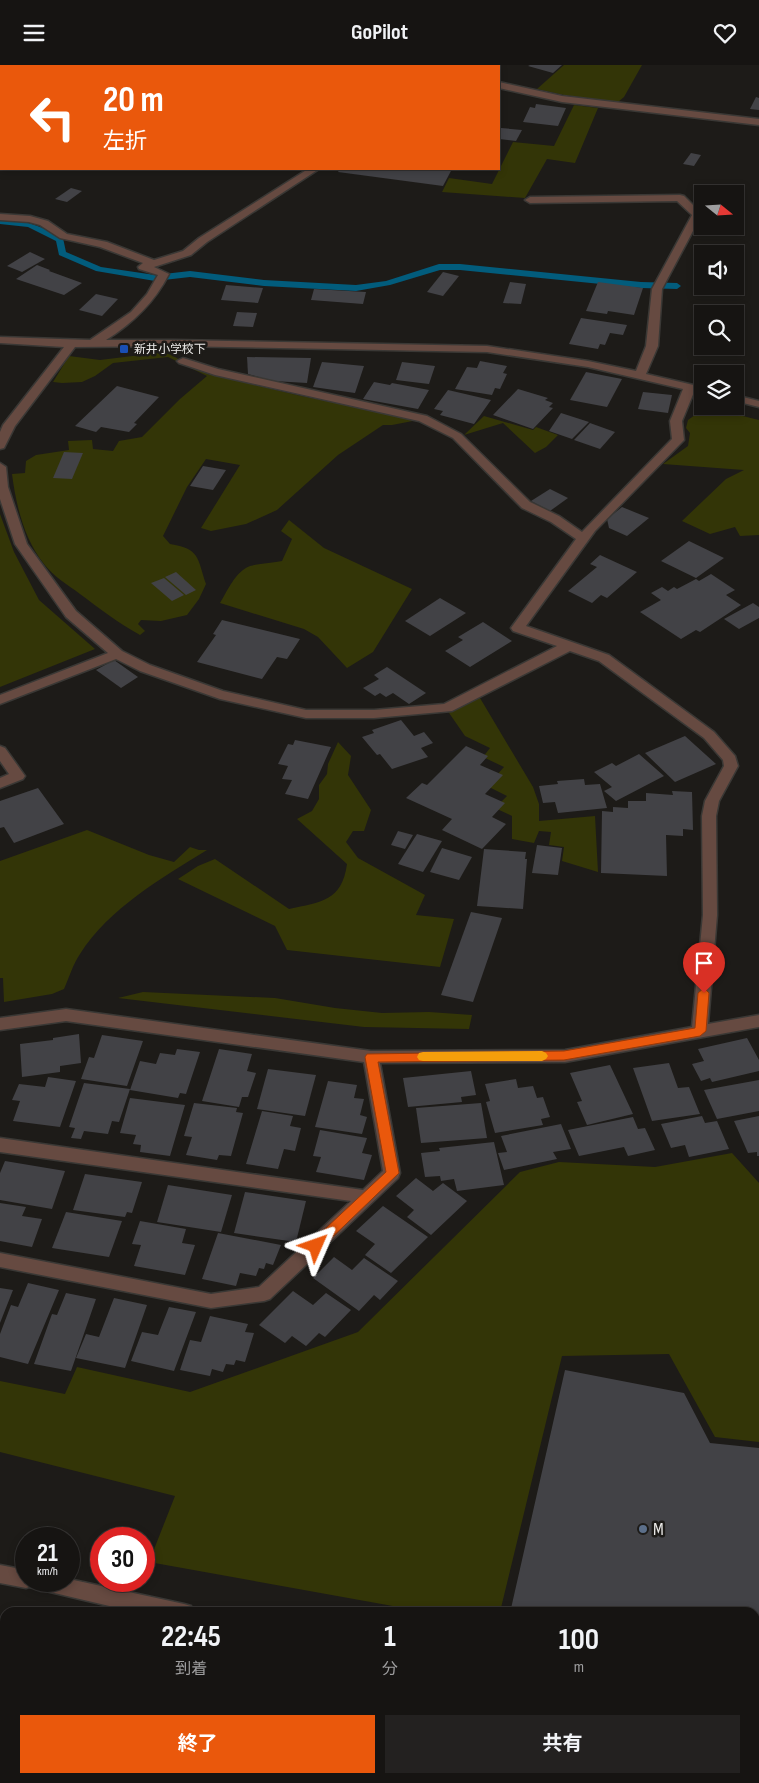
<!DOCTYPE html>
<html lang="ja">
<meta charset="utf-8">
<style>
body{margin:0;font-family:"Sofia Sans Condensed","Noto Sans JP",sans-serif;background:#232120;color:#f1f3f6;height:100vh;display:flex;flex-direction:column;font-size:19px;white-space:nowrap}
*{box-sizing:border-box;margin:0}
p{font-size:16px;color:#9e9e9f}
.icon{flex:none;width:28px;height:28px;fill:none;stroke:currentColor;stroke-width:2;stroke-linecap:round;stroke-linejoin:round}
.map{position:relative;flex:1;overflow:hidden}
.panel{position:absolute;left:0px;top:1542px;width:760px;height:176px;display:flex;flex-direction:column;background:#161412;border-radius:15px 15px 0 0;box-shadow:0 2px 8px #0003,0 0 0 1px #353332}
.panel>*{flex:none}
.hud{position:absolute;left:0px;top:0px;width:500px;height:105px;box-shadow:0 2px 8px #0003,0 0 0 1px #353332;background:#ea580c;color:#fff;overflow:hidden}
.needle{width:32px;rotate:108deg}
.tools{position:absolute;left:694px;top:120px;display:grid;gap:10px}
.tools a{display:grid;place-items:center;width:50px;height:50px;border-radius:0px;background:#161412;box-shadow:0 2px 8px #0003,0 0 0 1px #353332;font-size:25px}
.speed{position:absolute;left:15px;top:1462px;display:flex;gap:10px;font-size:25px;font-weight:700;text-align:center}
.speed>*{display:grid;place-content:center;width:65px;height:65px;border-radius:50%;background:#161412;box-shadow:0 2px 8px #0003,0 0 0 1px #353332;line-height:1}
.speed small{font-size:12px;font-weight:400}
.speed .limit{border:8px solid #d22;background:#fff;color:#111}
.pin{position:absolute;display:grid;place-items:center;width:42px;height:42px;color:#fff;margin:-51px -21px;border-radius:50% 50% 50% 0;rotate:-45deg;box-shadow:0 0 5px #0007}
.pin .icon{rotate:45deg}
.me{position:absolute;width:55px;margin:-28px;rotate:47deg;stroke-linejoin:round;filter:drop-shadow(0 0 4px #0008)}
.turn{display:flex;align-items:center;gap:18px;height:105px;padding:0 20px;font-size:22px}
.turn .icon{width:65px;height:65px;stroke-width:2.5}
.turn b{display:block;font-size:35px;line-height:42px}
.eta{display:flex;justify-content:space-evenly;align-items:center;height:85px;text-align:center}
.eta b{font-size:30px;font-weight:700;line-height:35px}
.action{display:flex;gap:10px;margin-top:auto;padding:10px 20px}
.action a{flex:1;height:58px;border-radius:0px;background:#ea580c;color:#fff;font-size:20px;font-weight:700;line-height:58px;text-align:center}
.action a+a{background:#232120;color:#f1f3f6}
header{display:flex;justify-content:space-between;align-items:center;height:65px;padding:0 20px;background:#161412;font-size:22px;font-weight:700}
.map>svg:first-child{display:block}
.green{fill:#333507}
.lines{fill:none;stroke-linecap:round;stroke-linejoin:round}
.stream{fill:#025c7c;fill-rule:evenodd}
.building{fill:#424246}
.minor-casing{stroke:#3a3835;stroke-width:3}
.minor{fill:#664a41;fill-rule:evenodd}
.route{fill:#ea580c;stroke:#983908}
.slow{fill:#f59e0b}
.transit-dot{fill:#1a4fb4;stroke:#1d1b18;stroke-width:2}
.service-dot{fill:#5c6f8a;stroke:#1d1b18;stroke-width:2}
.labels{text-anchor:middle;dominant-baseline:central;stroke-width:5;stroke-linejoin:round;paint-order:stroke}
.far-poi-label{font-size:12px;fill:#ebeae8;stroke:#1d1b18;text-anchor:start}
.near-poi-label{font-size:18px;fill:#ebeae8;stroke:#1d1b18;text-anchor:start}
</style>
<header><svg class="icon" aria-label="menu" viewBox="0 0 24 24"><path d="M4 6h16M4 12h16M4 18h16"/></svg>GoPilot<svg class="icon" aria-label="heart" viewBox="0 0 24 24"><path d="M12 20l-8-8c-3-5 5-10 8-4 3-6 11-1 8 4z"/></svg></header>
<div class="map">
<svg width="759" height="1718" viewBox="0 0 759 1718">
<rect width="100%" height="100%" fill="#1d1b18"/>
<g class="green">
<path d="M564,0h78l-18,32 -6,5 -54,-7 -27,-6z"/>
<path d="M574,40l24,3 -23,55 -28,-4 -22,39 -83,-6 7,-14 43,6 21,-42 41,4z"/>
<path d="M165,287l43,22 89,21 121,25 -26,5h-9l-45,30 -61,55 -31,14 -35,7 -10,-3 39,-63 -34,-6 -19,28 -24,49 7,8c30,5 27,13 36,40l-7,15 -12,16 -26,6 -20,-1 -3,4 7,7 -5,4c-22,-12 -41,-27 -60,-41 -12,-9 -27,-18 -36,-30 -20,-25 -28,-59 -32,-90l13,-1 1,-12 10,-6 33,-5 -1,-9 24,-1 1,9 20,2 6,-10 23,-4 38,-38 27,-23 -39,-19 -55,6 -18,13 -13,6 -20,1 -9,-1 16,-26 31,4z"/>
<path d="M706,342l53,13v115l-19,1 -5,-9 -25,7 -28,-13 44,-42 18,-9 -81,-6 25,-18 2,-13 -4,-5 2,-8z"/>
<path d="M484,351l49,14 3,-3 22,8 -12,12 -11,6 -32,-30 -39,12z"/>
<path d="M0,449l14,38 25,48 56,49 -95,38z"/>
<path d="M289,455l35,28 88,41 -39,63 -26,16 -29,-31 -14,-8 -84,-26c8,-13 15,-31 30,-37 5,-2 24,-3 32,-5l10,-22 -11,-8z"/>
<path d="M480,633l53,89 6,17v17l56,-5 3,56 -36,-11 2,-14 -15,-2 2,-13 -12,-1 -5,12 -22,-4v-23l-17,-8 12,-12 -20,-10 17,-19 -21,-10 7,-9 -25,-12 -18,-26 12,-2z"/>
<path d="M338,677l13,14 -3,19 23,35 -7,21h-11l-7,11 12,16 67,37 -9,20 38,4 -14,48 -153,-17 -12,-24 -97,-47 20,-13 17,-7 74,50c32,-7 53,-8 58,-45l-50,-45 15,-8 7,-12v-14l8,-11 1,-10z"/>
<path d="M87,765l62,25 25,7 16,-15 9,3h8c-45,28 -98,58 -127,104 -7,10 -11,24 -16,35l-12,5 -48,8 -1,-24h-3v-117z"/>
<path d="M143,927l132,6 60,10 47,5 47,-1 43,3 -3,14 -105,-2 -246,-29z"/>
<path d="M732,1088l27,30v259l-44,-5 -46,-83 -107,2 -62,256h-74l-277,-50 26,-66 -175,-44v-71l65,13 12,-27 113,25 168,-60 162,-160 39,-10 96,5z"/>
</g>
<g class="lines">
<path class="stream" d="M0,153c24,2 42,8 63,20l3,14 35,15 54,8 35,-4 74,9 92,5 30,-4 53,-17h21l181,18 36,1 4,3 -4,3 -36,-1 -181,-18h-20l-50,15 -34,6 -92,-5 -74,-9 -35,4 -59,-10 -37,-16 -3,-14 -28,-14 -28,-3z"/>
</g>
<g class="building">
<path d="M530,0h32l-9,8 -25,-7z"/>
<path d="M756,32l3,1v12l-9,-1z"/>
<path d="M536,39l30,4 -8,18 -35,-4 7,-15 5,1z"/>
<path d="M501,63l21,2 -6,11 -17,-2z"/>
<path d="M691,88l10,2 -7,11 -11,-2z"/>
<path d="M340,104h112l-9,17 -105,-14z"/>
<path d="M71,123l11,3 -15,11 -12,-3z"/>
<path d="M30,187l15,7 -23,13 -15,-6z"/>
<path d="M37,200l13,5 -1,1 33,12 -18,12 -48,-16z"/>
<path d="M443,207l16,4 -16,20 -16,-4z"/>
<path d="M510,217l16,2 -5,20 -18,-1z"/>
<path d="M598,217l45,6 -9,27 -26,-4 -1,3 -21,-3z"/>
<path d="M226,220l37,3 -5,15 -37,-3z"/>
<path d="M314,224l52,3 -3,12 -52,-4z"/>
<path d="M96,229l22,5 -16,17 -23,-6z"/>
<path d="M237,247l20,1 -4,14 -20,-1z"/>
<path d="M581,253l46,7 -4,10 -13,-2 -5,12 -5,-1 -2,5 -29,-5z"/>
<path d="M247,292l64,1 -4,25 -34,-2 -25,-7z"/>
<path d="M480,296l27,5 -4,7 4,1 -7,15 -5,-1 -3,7 -37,-6 12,-22 10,1z"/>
<path d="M322,297l42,4 -9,27 -42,-6z"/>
<path d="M402,297l33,4 -6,18 -33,-4z"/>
<path d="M586,307l36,7 -15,28 -37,-7z"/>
<path d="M374,317l16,3 2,-2 37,7 -11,19 -55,-10z"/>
<path d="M117,321l42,11 -25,26 3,1 -8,8 -28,-5 -5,5 -21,-6z"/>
<path d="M518,324l30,9 -3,2 8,3 -4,4 4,1 -20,21 -40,-14z"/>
<path d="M448,325l43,10 -17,24 -34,-9 3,-4 -9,-2z"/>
<path d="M643,327l29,3 -4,18 -30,-4z"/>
<path d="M561,348l28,9 -17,17 -23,-8z"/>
<path d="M590,358l25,9 -15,17 -26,-9z"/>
<path d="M64,387l19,1 -11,26 -19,-1z"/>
<path d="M203,401l23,4 -13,20 -23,-4z"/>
<path d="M550,424l18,9 -18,13 -19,-10z"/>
<path d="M622,442l27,11 -22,18 -18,-8 -2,-9z"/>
<path d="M689,476l35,17 -28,20 -35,-17z"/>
<path d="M600,490l37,17 -30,26 -6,-3 -9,8 -24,-12 29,-24 -7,-3z"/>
<path d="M176,507l20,18 -10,5 -21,-18z"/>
<path d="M711,509l24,16 -9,5 15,10 -41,27 -4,-2 -15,9 -41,-27 21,-12 -10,-7 11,-6 6,4 6,-4 3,2 19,-10 3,2z"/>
<path d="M164,513l20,17 -12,6 -21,-18z"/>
<path d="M440,533l26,15 -36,23 -25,-15z"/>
<path d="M753,538l6,4v11l-20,11 -15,-10z"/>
<path d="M222,555l78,19 -13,20 -10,-2 -15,22 -65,-17 19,-27 -3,-1z"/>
<path d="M483,557l29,19 -42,26 -25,-16 18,-11 -5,-3z"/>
<path d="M114,595l24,17 -17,11 -25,-18z"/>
<path d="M387,602l39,26 -17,11 -16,-11 -7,4 -6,-4 -5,3 -12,-8 16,-9 -5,-4z"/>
<path d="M401,655l13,16 10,-4 9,11 -12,5 7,9 -36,12 -12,-15 -3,1 -15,-18 12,-4 -2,-3z"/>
<path d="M685,671l31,28 -41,18 -30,-29z"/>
<path d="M295,675l36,7 -23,52 -23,-5 7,-14 -10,-1 6,-13 -10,-2 10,-20 5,1z"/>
<path d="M466,681l22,10 -8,9 23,10 -18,19 20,9 -13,14 14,7 -24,25 -40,-19 10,-11 -46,-21 16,-15 5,2z"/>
<path d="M639,689l25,22 -48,25 -12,-10 8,-4 -18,-15 18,-9 4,3z"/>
<path d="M584,714l1,6 15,-1 7,24 -49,5 -3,-11 -12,1 -4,-17 19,-2 -1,-3z"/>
<path d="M38,723l26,36 -50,19 -10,-16 -4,1v-27z"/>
<path d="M672,726l20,1 1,38 -10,-1v7l-17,-1 1,41 -66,-3 1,-62 11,1v-5l15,1v-7h18v-8l27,2z"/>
<path d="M398,766l15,4 -8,14 -14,-4z"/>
<path d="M417,769l25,7 -19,31 -25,-8z"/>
<path d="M537,780l25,3 -4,27 -26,-2z"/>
<path d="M442,783l30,9 -13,23 -29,-8z"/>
<path d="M484,784l42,3 -1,7h2l-4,50 -46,-3z"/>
<path d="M471,847l31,6 -29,84 -32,-7z"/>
<path d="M79,969l2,29 -21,3v6l-38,5 -2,-33 33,-4v-2z"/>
<path d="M102,970l41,6 -16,45 -46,-7 8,-22 5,1z"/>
<path d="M747,973l12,22v11l-47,11 -2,-4 -9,3 -9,-17 12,-3 -6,-12z"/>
<path d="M177,984l23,3 -14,42 -6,-1 -2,5 -48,-8 10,-29 16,3 4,-11 15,2z"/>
<path d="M219,984l33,5 -5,17 9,2 -8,24h-6l-3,10 -37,-6z"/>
<path d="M669,998l9,25 11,-1 11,27 -48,7 -19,-53z"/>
<path d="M610,1000l23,49 -46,11 -10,-23 5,-1 -12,-28z"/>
<path d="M268,1004l48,6 -11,41 -48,-7z"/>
<path d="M471,1006l5,24 -15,2 1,5 -54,5 -5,-29z"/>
<path d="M48,1012l28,4 -16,46 -47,-6 7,-20 -8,-1 7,-16 26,3z"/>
<path d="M516,1014l2,9 15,-2 4,12 6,-1 7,20 -9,2 2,6 -48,8 -9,-31 4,-1 -5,-17z"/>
<path d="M759,1015v31l-42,8 -13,-29z"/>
<path d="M328,1016l29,4 -3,13 10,1 -4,16 7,2 -5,17 -47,-7z"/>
<path d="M84,1018l46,6 -11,33 -7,-1 -4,13 -24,-3 -3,8 -10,-1 4,-10 -6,-1z"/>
<path d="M130,1033l55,7 -15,51 -30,-4 1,-7 -8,-1 3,-9 -16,-2z"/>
<path d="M194,1038l43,5 -1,4 7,1 -12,43 -12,-1 -2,5 -31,-5 6,-18 -8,-1z"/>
<path d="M481,1038l6,35 -66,5 -5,-35z"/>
<path d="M262,1046l31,5 -3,10 11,2 -6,23 -11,-2 -6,20 -32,-5z"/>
<path d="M702,1051l3,7 12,-2 12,28 -40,8 -4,-12 -14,3 -10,-24z"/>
<path d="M759,1051v40h-2v-4l-9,1 -14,-32z"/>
<path d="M633,1052l5,12 7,-1 10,22 -27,6 -4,-9 -45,9 -11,-26z"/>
<path d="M561,1059l10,25 -18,3 4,7 -53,11 -6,-17 9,-1 -6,-16z"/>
<path d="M320,1065l47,8 -5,15 10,2 -8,25 -48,-8 5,-15 -8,-1z"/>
<path d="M494,1077l10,43 -47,6 -3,-12 -13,2 -1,-5 -15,1 -4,-24 19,-2 -1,-3z"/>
<path d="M5,1096l60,10 -13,38 -52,-9v-27z"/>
<path d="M85,1109l57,8 -10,31 -5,-1 -2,5 -52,-7z"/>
<path d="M416,1113l17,13 10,-8 24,18 -36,34 -24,-18 7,-7 -18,-14z"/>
<path d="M168,1120l64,10 -11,37 -64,-10z"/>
<path d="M245,1127l61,9 -10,41 -62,-9z"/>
<path d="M0,1138l26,4 -4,9 20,3 -10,28 -32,-6z"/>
<path d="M383,1141l45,31 -37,36 -26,-18 10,-11 -19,-13z"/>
<path d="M66,1147l56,9 -13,36 -57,-9z"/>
<path d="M140,1156l46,8 -4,14 13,2 -10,30 -51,-9 7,-21 -9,-1z"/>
<path d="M218,1168l63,12 -8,20 -7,-2 -2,6 -5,-1 -3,8 -16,-3 -4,13 -34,-7z"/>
<path d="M334,1192l18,13 12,-12 34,23 -18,19 -6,-5 -15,16 -46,-33z"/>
<path d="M28,1218l31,7 -31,74 -28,-7v-23l11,-29 7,2z"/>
<path d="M0,1223l13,2 -13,33z"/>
<path d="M293,1226l20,14 13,-12 25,17 -26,27 -6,-4 -13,13 -14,-10 -7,7 -26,-18z"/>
<path d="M66,1228l30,6 -25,72 -37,-7 18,-50 5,1z"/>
<path d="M114,1233l33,7 -22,63 -49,-10 10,-24 13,3z"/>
<path d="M169,1242l27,5 -22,59 -43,-10 11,-29 16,3z"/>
<path d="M210,1251l38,8 -3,8 9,1 -9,29 -9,-2 -2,5 -8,-1 -3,8 -11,-3 -2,7 -30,-6 10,-30 11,2z"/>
<path d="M565,1305l119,23 26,50 49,5v227l-4,-1v-61h-245z"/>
<path d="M95,1714h80l-1,4h-80z"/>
<rect x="332" y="1714" width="78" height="4"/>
</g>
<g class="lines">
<defs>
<g id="minor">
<path d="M499,17l63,14 197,23v6l-197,-23 -63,-14z"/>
<path d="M308,104h11l-112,73 -16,13 -37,12 15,7c-15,29 -36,49 -63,66h68l313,6 101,15 48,10 10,-25 6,-57 40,-74 -15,-14 -147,2 -5,-3 5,-3 150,-2 4,1 18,18 -40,75 -4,57 -12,28 56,13v6l-8,-1 -12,29 2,19 -89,91 -69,95 83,29 105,77 21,24 3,10 -19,35 -3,15 1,99 -9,109 51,-9v12l-194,35 -185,1 20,110 -2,5 -128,121 -6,2 -53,7 -211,-41v-14l211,41 48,-7 92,-86 -351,-49v-14l363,52 20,-19 -19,-109 -298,-41 -66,9v-12l66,-9 305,42 194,-1 127,-23 11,-112 -1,-99 3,-15 19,-35 -1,-6 -19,-22 -105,-77 -29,-10 -118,60 -78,7h-68l-86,-19 -80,-28 -24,-12 -116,45v-9l108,-42 -42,-36 -51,-73 -15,-45v-36l6,4 2,20 19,57 49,67 46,40 28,14 73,26 83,19h68l70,-6 113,-58 -44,-15 -2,-3 65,-89 -25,-17 -29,-14 -69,-70 -34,-17 -204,-46 -36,-12 -2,-2 6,-3 35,11 209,47 34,18 69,68 29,14 23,16 90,-93 -2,-18 13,-32 -95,-22 -101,-15 -313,-6 -99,1 -60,79 -11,22 -4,1v-17l3,-7 61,-78 -64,-4v-6l90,3 41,-28 16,-18 11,-19 -19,-6 -1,-2 5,-4 -43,-16 -40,-9 -20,-13 -11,-3 -29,-2v-6l30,2 18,5 19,13 40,8 47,18 29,-9 16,-13z"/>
<path d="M735,330l24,6v6l-24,-6z"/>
<path d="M0,681l5,2 20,28 -2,3 -23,9v-10l9,-4 -9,-13z"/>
<path d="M0,1500l26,5v11h43v-2l115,25 7,2 3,7h-55l-110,-26 -3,1 -26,-5z"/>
<path d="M755,1651l4,1v20l-4,-1z"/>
<rect x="483" y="1714" width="20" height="4"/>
</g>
</defs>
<use href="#minor" class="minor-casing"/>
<use href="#minor" class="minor"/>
</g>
<path class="route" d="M704,923l5,5 -3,38 -6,5 -136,24 -186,2 21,111 -79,76 -4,2 -5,-2 -2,-3 2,-4 75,-70 -21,-115 2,-3 197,-3 131,-23 3,-35z"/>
<path class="slow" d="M542,986l4,2 2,3 -2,3 -4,2h-119l-4,-1 -2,-3 2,-4 4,-1z"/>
<rect class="transit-dot" x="119" y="279" width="10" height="10" rx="2.5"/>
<circle class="service-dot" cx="643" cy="1464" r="5"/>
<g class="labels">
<g class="far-poi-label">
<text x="134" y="284">新井小学校下</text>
</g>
<g class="near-poi-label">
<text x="653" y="1464">M</text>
</g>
</g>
</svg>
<div class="tools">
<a><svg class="needle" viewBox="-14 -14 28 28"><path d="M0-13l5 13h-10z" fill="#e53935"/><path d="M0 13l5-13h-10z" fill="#9e9e9f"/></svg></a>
<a><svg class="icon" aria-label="sound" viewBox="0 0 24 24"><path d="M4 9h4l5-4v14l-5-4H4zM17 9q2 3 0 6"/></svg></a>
<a><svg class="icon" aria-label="search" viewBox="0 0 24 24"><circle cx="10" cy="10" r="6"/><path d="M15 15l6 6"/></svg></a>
<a><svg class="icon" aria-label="layers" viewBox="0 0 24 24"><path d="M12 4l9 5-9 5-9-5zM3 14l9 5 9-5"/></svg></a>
</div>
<div class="speed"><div>21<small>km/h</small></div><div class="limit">30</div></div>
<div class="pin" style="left:704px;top:928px;background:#d93025"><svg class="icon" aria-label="arrive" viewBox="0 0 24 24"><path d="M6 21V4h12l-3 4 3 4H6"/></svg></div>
<svg class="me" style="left:316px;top:1181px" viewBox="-20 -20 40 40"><path d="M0-17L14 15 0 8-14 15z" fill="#ea580c" stroke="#fff" stroke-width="4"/></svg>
<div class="hud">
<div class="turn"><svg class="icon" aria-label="left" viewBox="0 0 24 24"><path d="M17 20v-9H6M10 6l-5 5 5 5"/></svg><div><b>20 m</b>左折</div></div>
</div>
<section class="panel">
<div class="eta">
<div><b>22:45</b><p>到着</p></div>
<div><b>1</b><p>分</p></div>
<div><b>100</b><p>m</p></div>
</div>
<div class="action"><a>終了</a><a>共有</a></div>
</section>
</div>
